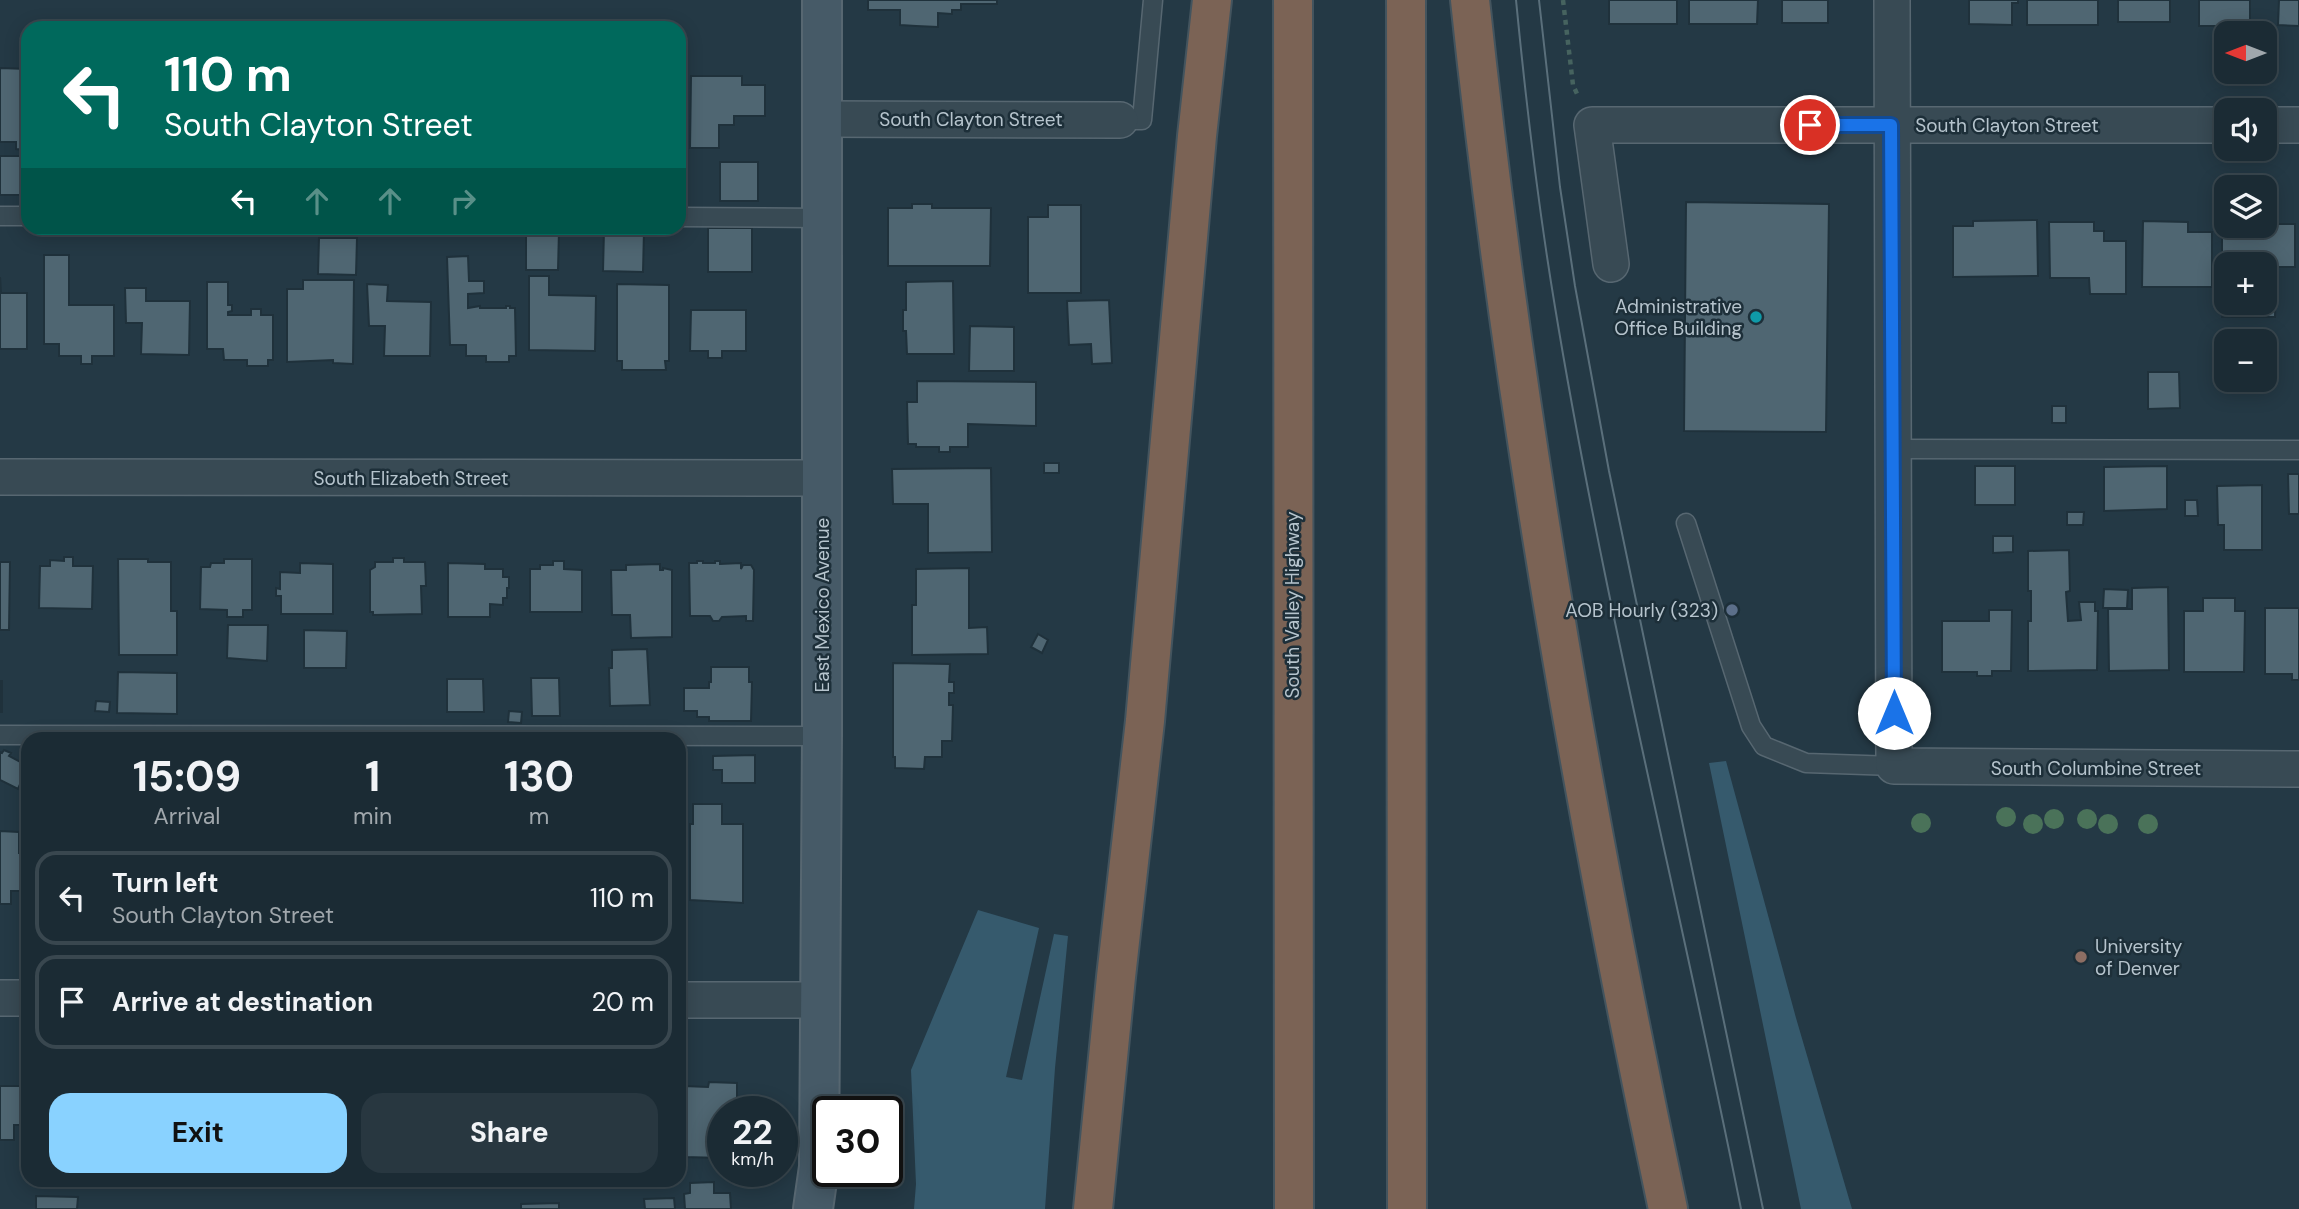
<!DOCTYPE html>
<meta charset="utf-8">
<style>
body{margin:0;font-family:"DM Sans",sans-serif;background:#283740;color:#f1f3f6;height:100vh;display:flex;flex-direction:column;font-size:26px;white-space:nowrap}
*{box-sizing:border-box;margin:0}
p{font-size:23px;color:#a0a7ac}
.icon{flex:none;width:38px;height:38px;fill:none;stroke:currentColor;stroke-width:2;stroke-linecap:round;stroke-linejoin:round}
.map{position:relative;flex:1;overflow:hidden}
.side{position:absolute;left:21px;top:732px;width:665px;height:455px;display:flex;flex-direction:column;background:#1b2b34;border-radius:21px;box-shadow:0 4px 18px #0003,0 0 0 2px #39474f}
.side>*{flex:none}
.hud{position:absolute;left:21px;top:21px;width:665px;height:214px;border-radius:21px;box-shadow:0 4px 18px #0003,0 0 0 2px #39474f;background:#00695c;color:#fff;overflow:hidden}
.needle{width:46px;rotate:270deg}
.controls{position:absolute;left:2214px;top:21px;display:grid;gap:14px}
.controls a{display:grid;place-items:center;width:63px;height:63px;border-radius:14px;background:#1b2b34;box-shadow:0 4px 18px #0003,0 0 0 2px #39474f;font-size:35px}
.speed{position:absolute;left:707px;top:1096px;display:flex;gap:14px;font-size:35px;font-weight:700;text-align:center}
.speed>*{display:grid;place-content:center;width:91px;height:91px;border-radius:50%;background:#1b2b34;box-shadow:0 4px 18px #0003,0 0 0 2px #39474f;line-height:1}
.speed small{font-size:18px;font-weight:400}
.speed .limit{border:4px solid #111;border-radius:10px;background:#fff;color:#111}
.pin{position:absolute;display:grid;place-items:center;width:60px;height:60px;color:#fff;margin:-30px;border:4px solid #fff;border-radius:50%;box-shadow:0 2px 7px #0007}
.me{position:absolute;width:77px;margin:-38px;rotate:0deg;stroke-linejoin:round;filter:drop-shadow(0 0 5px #0008)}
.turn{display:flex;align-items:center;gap:24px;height:147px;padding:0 28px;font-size:32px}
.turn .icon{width:91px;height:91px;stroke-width:2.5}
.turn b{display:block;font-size:49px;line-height:60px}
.lanes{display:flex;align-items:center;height:66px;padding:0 28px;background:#0003;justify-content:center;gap:35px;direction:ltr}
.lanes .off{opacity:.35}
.eta{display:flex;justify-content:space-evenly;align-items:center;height:119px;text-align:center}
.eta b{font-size:42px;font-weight:700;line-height:49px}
.button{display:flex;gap:14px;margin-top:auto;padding:14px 28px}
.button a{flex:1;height:80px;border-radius:21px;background:#89d2ff;color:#111;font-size:28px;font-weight:700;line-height:80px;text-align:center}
.button a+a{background:#283740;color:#f1f3f6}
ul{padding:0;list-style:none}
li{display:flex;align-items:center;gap:21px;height:94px;margin:0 14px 10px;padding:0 14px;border:4px solid #39474f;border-radius:21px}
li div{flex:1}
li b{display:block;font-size:26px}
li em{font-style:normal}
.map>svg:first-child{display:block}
.water{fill:#365a6d}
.building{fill:#4f6672;stroke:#1f313b;stroke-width:2;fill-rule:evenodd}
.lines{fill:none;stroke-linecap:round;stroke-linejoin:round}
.lane-casing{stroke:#576771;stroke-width:21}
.street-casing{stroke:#576771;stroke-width:38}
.secondary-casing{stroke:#576771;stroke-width:42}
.highway-casing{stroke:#43545e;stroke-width:42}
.path{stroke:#46635f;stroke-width:4.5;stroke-dasharray:5 5;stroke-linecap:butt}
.lane{stroke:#384a54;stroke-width:18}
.street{stroke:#384a54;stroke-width:35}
.secondary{stroke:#465a67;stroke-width:38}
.highway{stroke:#7b6355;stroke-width:38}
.tram{stroke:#5a6f7b;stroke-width:2}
.tree{fill:#4a7259}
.route-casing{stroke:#114b97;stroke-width:18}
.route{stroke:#1a73e8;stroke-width:12}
.culture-dot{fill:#0f9aa8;stroke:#1d2f39;stroke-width:2.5}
.service-dot{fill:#5c6f8a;stroke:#1d2f39;stroke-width:2.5}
.education-dot{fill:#8d6e63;stroke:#1d2f39;stroke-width:2.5}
.labels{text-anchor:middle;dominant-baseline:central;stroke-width:5;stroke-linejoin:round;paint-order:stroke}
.street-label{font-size:19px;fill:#b6c4cd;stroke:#1d2f39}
.poi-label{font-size:19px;fill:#b6c4cd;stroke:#1d2f39;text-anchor:end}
</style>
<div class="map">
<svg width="2299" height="1209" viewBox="0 0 2299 1209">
<rect width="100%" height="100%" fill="#243945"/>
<g class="water">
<path d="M1726,761l70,257 56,191h-51l-92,-446z"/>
<path d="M978,910l61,18 -33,149 16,3 32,-146 14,2 -13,132 -10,141h-131l2,-25 -5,-114z"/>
</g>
<g class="building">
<path d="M868,0h129v4h-36v6h-9v4l-14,-1v14l-22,-1 -16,-1v-15h-32z"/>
<rect x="1609" y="0" width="68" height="24"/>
<path d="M1689,0h69l-1,24h-68z"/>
<rect x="1782" y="0" width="46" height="23"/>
<path d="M1969,0h49v3h-6v22l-43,-1z"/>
<rect x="2027" y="0" width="71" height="25"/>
<rect x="2118" y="0" width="52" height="22"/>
<rect x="2199" y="0" width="51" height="26"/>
<path d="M2279,0h20v26l-21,-1z"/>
<path d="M0,68l28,1v81l-12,-1v-7h-16z"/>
<path d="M691,76h51v9h23v31h-31v9h-15v23h-29z"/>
<rect x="0" y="156" width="28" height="39"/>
<rect x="720" y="162" width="38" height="39"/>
<rect x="679" y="163" width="3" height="40"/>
<path d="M1686,202l143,2 -3,228 -142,-1z"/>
<path d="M912,204h20v4h59l-1,58h-102v-58h24z"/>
<path d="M1048,205h33v88h-53v-76h20z"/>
<path d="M2037,220l1,56 -85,1v-51h20v-5z"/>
<path d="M2143,221l45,1v10h24v55h-70z"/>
<path d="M2049,222h45v9h10v10h22v53h-36l-1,-16h-39z"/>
<path d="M2266,224h29v43h-19l-1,50h-53v-81h44zM2226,264h38v39h-38z"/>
<rect x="708" y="228" width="44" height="44"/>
<path d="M604,229l40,2 -1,41 -40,-1z"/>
<path d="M526,231h33l-1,39h-32z"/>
<path d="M319,238h38l-1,37 -38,-1z"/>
<path d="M44,255h25v50h45v51h-22v8h-11v-8h-22v-12h-15z"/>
<path d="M468,256l1,25h15v12l-16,1v14l12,-2v2h26v-2h4v2h5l1,48h-7v6h-23v-6h-20v-11h-16l-3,-88z"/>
<path d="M529,276h20v19l47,1 -1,55 -66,-1z"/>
<path d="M0,277l1,16h26v56h-27z"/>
<path d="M303,280h51l-1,84 -20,-1v-3l-46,2v-73h16z"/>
<path d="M953,281l1,73h-47l-1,-23h-3v-21h3v-28z"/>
<path d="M207,282h21v23h4v6l-4,1v3h23v-6h10v6h12v45h-5v6h-21v-6h-23l-1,-11h-16z"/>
<path d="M367,284l21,1 -1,16 44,1 -1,54h-46l1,-30h-16z"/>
<path d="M617,284l52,1v76h-4l1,9h-44v-9h-5z"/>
<path d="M125,288h21v13h44l-1,54 -48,-1 1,-31h-16z"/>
<path d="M1109,300l3,63 -20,1 -1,-20 -22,1 -2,-44z"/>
<path d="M691,310h55v41h-24v7h-14v-7h-18z"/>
<path d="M970,326l44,1v44h-45z"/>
<path d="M2148,372h31l1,36 -32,1z"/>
<path d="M917,381l119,1v44l-68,-2v23h-18v5h-11v-5h-23v-3h-8l-1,-42h10z"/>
<rect x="2052" y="406" width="14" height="17"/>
<rect x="1044" y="463" width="15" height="10"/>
<rect x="1975" y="466" width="40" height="39"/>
<path d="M2167,466v43l-63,2v-44z"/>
<path d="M991,468l1,84 -64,1v-49h-35l-1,-35z"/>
<path d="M2288,474h11v40h-10z"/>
<path d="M2262,485v65h-38v-25h-6l-1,-39z"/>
<path d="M2185,500h12l1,16h-13z"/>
<path d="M2067,512h17l-1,13h-16z"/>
<path d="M1993,536h20v16l-20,1z"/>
<path d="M2069,550l1,41 -4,1 2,29 13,-1 -2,-18h16v9h3l-1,59 -69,1v-50h3v-30h-3v-40z"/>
<path d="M64,557h9v9h20l-1,43 -53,-1 1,-42h10v-6l14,1z"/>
<path d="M393,558h11v4h21l1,24h-5l1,28 -49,1v-3h-3v-42l5,-3v-5h18z"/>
<path d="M118,559h30v3h23v49h6v44h-58z"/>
<path d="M224,559h28v51h-9v7h-16v-7l-27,-1 1,-42h9l1,-4h13z"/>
<path d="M553,561h11v8l18,1v42h-52v-43h10v-4h13z"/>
<path d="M697,561h6v2h12v-2h5v3l21,-1v6l2,-4h8l3,5 -1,51h-7v-5l-24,1 -3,4h-6l-3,-5h-20l-1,-53h8z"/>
<path d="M0,562h10l-1,68h-9z"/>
<path d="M300,563l33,1v50h-52v-18h-5v-8l4,1v-17l20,1z"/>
<path d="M448,563l37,1v5h18v8h6v11h-2v10h-4v7l-13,-1v13h-42z"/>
<path d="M660,564v6h3v-2l9,2v67l-41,1 -1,-23h-18l-1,-45h15v-5z"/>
<path d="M969,568v60l18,-1 1,27 -76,1v-50h4v-36z"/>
<path d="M2168,587l1,83 -60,1 -1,-62h24v-21z"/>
<path d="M2104,589l24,1 -1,18h-24z"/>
<path d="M2203,598h32v13h10l-1,61h-60v-61h19z"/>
<path d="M2265,608h34v72h-7v-6h-27z"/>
<path d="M1989,610h23l-1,61h-19v5h-15v-4h-35v-51h47z"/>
<path d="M228,625h40l-1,36 -40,-3z"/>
<path d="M304,630l43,1 -1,37h-42z"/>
<path d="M1038,634l10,6 -6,13 -11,-6z"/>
<path d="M647,649l3,56 -40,1 -1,-38h3v-18z"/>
<path d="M893,663l57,1 -1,18h5v11h-5v12h4l-1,36h-10v16h-17l-1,12 -29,-1v-11h-2z"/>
<path d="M711,667h38v15h3l-1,39h-42v-4h-12v-6h-13v-23h25v-6h2z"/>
<path d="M118,672l59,1v41l-60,-1z"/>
<path d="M531,678h28l1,38h-28z"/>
<path d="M447,679h36l1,33h-37z"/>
<rect x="0" y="681" width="2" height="31"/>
<path d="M96,701l14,1 -1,10 -14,-1z"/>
<path d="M509,711l13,1 -1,11 -13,-1z"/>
<path d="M4,750l7,3 -2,3 19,10 -10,23 -18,-9v-28l2,1z"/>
<path d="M755,755v28h-33v-13h-9v-14z"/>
<path d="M679,797h3l1,16h-4z"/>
<path d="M693,804h29v20h21v79l-53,-3v-76h3z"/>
<path d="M0,831l19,1v21h4v38h-12v13h-11z"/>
<path d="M709,1082l28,1v28h-14v47l-39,-1 2,-64h-2v-7l24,1z"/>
<path d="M0,1086h26v39h-12v15h-14z"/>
<rect x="648" y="1180" width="22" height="5"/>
<path d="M714,1182v11h16l1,16h-46l-1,-15 6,-1v-10z"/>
<path d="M36,1196l42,1 -1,12h-41z"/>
<path d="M674,1198l1,11h-30l-1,-10z"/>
<path d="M559,1203v6h-38v-5z"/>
</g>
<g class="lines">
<defs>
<g id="lane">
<path d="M1120,120h22l11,-120"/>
<path d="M0,216h28"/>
<path d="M679,217l143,1"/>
<path d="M1893,449l406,1"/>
<path d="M1686,523l65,203 13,20 42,17 88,3"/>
<path d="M0,735l822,1"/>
</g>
<g id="street">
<path d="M1892,0l2,766 405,3"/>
<path d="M823,119l297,1"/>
<path d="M2264,125h35"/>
<path d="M1611,264l-19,-139h634"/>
<path d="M0,477l822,1"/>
<path d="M0,998h28"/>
<path d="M679,1000h140"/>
</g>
<path id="secondary" d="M813,1209l6,-42 3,-431v-736"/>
<g id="highway">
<path d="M1293,0l1,1209"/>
<path d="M1406,0l1,1209"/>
<path d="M1470,0c43,406 113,809 198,1209"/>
<path d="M1093,1209l23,-232 29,-256 52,-585 15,-136"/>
</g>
</defs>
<use href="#lane" class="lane-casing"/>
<use href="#street" class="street-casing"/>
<use href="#secondary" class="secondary-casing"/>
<use href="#highway" class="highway-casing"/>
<path class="path" d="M1563,0l10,85 5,11"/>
<use href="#lane" class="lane"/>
<use href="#street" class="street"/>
<use href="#secondary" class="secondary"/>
<use href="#highway" class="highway"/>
<g class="tram">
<path d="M1516,0c10,103 22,205 39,307 50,303 126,601 186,902"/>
<path d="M1539,0l21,187 15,99 34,185 154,738"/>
</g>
</g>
<g class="tree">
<circle cx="2006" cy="817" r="10"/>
<circle cx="2054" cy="819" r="10"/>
<circle cx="2087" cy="819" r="10"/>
<circle cx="1921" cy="823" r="10"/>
<circle cx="2033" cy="824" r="10"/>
<circle cx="2108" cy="824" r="10"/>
<circle cx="2148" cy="824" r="10"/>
</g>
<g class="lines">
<defs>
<path id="route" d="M1810,125h81l3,588"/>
</defs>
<use href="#route" class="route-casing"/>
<use href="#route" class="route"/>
</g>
<circle class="culture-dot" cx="1756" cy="317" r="7"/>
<circle class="service-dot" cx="1732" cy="610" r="7"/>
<circle class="education-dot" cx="2081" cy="957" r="7"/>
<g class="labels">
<g class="street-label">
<text x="971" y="119">South Clayton Street</text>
<text x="2007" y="125">South Clayton Street</text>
<text x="411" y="478">South Elizabeth Street</text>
<text transform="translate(822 605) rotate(-90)">East Mexico Avenue</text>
<text transform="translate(1292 605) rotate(-90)">South Valley Highway</text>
<text x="2096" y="768">South Columbine Street</text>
</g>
<g class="poi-label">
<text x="1742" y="306">Administrative<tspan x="1742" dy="22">Office Building</tspan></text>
<text x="1718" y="610">AOB Hourly (323)</text>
<text x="2095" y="946" text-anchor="start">University<tspan x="2095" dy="22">of Denver</tspan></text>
</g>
</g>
</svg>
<div class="controls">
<a><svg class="needle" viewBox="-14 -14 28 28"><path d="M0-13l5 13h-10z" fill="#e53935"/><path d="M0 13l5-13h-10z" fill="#a0a7ac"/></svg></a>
<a><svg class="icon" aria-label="sound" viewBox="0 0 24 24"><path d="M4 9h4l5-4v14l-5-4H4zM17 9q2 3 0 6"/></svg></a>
<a><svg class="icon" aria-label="layers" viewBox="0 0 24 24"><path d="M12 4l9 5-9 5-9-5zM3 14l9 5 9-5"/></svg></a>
<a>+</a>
<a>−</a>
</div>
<div class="speed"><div>22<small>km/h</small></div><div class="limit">30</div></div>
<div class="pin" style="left:1810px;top:125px;background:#d93025"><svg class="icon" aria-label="arrive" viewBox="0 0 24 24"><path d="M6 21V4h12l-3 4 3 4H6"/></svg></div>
<svg class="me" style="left:1894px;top:713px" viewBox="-20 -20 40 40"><circle r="19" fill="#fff"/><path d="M0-13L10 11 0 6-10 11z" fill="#1a73e8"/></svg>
<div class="hud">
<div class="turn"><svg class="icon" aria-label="left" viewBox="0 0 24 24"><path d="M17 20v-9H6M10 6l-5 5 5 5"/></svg><div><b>110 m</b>South Clayton Street</div></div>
<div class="lanes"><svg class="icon" aria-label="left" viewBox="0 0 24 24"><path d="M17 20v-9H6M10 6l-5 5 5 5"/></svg><svg class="icon off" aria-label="ahead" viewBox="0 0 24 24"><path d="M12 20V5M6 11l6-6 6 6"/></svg><svg class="icon off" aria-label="ahead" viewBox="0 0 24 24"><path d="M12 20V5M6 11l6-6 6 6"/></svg><svg class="icon off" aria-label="right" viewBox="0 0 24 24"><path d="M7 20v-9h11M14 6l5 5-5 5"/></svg></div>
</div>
<section class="side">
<div class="eta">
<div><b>15:09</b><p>Arrival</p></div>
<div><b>1</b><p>min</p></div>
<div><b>130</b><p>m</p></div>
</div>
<ul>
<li><svg class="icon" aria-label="left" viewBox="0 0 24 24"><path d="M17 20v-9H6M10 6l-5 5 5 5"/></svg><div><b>Turn left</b><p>South Clayton Street</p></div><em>110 m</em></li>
<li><svg class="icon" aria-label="arrive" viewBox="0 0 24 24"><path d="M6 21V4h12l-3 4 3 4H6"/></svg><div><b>Arrive at destination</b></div><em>20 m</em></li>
</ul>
<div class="button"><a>Exit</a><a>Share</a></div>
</section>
</div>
